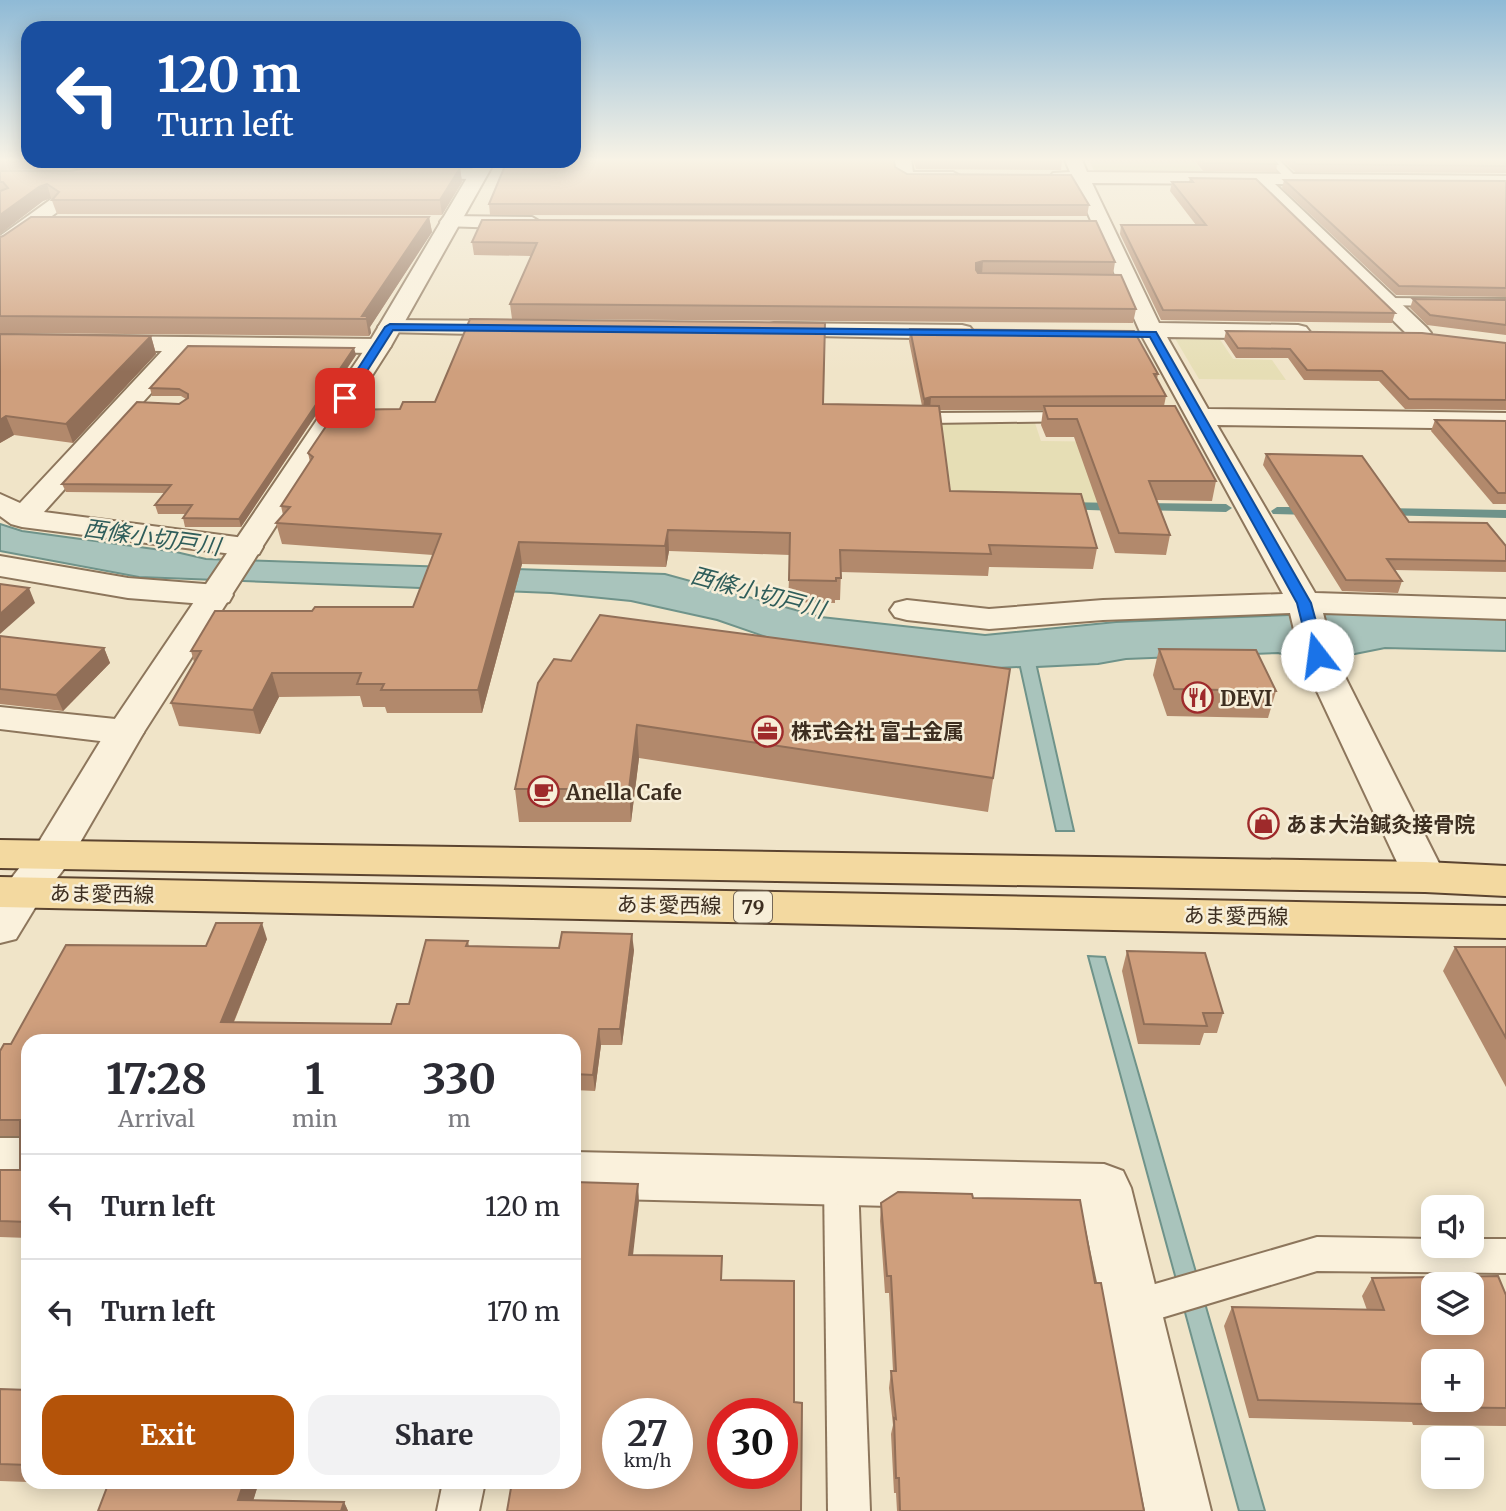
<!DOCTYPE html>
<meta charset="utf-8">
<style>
body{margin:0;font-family:Merriweather,"Noto Sans JP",serif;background:#f2f2f3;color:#2b2b33;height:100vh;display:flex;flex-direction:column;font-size:26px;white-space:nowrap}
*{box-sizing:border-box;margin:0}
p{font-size:23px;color:#7c7c81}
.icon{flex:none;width:38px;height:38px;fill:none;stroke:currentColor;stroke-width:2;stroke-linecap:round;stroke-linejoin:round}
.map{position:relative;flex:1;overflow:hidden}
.details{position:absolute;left:21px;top:1034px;width:560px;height:455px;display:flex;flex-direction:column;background:#fff;border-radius:21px;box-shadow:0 4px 18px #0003}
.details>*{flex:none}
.top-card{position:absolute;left:21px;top:21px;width:560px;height:147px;border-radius:21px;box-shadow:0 4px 18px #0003;background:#1a4fa0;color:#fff;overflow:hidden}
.controls{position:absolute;left:1421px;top:1195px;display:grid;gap:14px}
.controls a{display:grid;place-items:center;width:63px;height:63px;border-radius:14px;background:#fff;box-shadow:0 4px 18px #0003;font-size:35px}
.speed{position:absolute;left:602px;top:1398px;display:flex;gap:14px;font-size:35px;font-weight:700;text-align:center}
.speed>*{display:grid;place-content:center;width:91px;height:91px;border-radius:50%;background:#fff;box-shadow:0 4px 18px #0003;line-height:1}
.speed small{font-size:18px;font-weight:400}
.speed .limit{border:10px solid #d22;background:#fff;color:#111}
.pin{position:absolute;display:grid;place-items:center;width:60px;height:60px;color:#fff;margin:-30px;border-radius:14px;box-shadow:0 4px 10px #0006}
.me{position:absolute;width:77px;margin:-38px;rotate:345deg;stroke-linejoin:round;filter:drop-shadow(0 0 5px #0008)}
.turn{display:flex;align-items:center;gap:24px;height:147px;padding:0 21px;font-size:32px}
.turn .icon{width:91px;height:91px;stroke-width:2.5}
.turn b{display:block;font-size:49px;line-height:60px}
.eta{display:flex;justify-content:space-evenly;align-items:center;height:119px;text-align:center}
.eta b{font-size:42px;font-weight:700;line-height:49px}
.cta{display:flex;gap:14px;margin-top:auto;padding:14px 21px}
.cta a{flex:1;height:80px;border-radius:21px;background:#b45309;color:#fff;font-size:28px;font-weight:700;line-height:80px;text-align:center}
.cta a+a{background:#f2f2f3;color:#2b2b33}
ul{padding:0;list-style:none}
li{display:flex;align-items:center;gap:21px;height:105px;padding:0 21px;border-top:2px solid #e1e1e2}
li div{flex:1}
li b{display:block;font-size:26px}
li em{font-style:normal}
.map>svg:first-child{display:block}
.farmland{fill:#e6deb5}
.green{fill:#c9cf9b}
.water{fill:#a9c4bc;stroke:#6f938a;stroke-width:2}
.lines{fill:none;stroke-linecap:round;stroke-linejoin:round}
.stream{fill:#6f938a;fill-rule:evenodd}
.service-casing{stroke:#8d765c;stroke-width:4}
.minor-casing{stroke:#8d765c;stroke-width:4}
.tertiary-casing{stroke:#8d765c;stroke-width:4}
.primary-casing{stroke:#5b4430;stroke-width:4}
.service{fill:#faf1dc;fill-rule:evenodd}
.minor{fill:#faf1dc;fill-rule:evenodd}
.tertiary{fill:#faf1dc;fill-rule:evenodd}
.primary{fill:#f3d9a0;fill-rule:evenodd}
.wall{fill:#b2896c}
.shaded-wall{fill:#916f58}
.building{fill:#cf9f7d;stroke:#916f58;stroke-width:2;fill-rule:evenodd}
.route{fill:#1a73e8;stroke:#114b97;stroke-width:2}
.labels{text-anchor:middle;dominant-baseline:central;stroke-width:5;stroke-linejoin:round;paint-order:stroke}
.shield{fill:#f7eed8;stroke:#756857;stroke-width:2}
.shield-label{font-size:19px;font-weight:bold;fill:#3d2e20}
.poi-label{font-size:21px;font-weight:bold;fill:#3d2e20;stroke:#f7eed8;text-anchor:start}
.street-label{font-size:21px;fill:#3d2e20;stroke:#f7eed8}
.water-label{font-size:23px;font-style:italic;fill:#2f5d5a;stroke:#f7eed8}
</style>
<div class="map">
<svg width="1506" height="1511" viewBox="0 0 1506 1511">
<rect width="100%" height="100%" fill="#f0e4c8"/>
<g class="farmland">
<path d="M1173,335h44l16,24 39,1 14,20 -87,-1z"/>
<path d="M1035,423l6,18 87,1 27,62 -202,-2 -13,-78z"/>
</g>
<path class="green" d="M1089,160h104l12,15h-109z"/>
<g class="water">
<path d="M0,524l22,7 154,21 30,7 459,15 156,43 164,18 131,-13 224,-9 166,4v34l-121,-3 -30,6 -66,2 -11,-3 -152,6 -28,5 -61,3 37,164h-18l-36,-164 -90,4 -115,-17 -98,-34 -86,-19 -80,-8 -412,-16 -139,-26z"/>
<path d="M1088,956l17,1 160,554h-26z"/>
</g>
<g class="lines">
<g class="stream">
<path d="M1064,502l54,1 6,4 -6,4 -58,-2 -2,-3z"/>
<path d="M1141,503l85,1 6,4 -6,4 -89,-2 -2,-3z"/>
<path d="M1277,507h36l6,4 -6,4 -40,-1 -2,-3z"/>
<path d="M1381,508l125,2v8l-129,-3 -2,-3z"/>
</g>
<defs>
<g id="service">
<path d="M1268,160h11l19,19 -10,2z"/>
<path d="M329,161h11l-13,15h-8l-2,-2z"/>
<path d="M1387,298l119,1v8l-124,-2v-6z"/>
<path d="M1077,412l6,1 2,4 -2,4 -153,2 -8,-5 8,-5z"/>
<path d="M841,1166l12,4 5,11 12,330h-42l-4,-330 5,-11z"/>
<path d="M1317,1237l116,2v7h39v-7h34v34l-189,-2 -186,56 -13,-5 -6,-13 6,-13 13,-5z"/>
<path d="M443,1482h42l-6,29h-42z"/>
</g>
<g id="minor">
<path d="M894,160h17l2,12h40l9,5c-8,8 -57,8 -65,0z"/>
<path d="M1065,160h17l5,12 419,4v10l-231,-2 152,144 4,5 -4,5h-16l-157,-154 -162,-1 67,140 139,2 8,2 4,5 -4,5 -8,2 -131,-2 41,72 298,4v16l-289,-4 98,168 191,6v20l-183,-6 11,42 112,222 -6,11 -15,4 -15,-4 -6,-11 -104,-222 -10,-42 -187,7 -114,9 -82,-9 -12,-3 -5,-7 5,-7 12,-3 82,9 114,-9 180,-6 -142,-260 -67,-152h-15l-9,-5 3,-4 17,-1z"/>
<path d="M112,161h23l-30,16 -98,72 -7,2v-15l93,-67z"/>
<path d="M408,169h69l9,5 -9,5 -75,-1 -3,-4z"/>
<path d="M450,216l82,1 10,6 -10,6 -89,-3 -3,-4 3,-4z"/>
<path d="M390,320l128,1 8,2 4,5 -4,5 -8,2 -136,-3 -4,-5 4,-5z"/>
<path d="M774,323l188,2 8,2 4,5 -4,5 -8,2 -196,-4 -4,-5 4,-5z"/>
<path d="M0,335l379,4 8,2 4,5 -4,5 -8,2 -190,-2 -145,161 215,28 4,7 -4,7 -11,2 -226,-29 -11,-3 -11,-8v-22l20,9 142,-152 -162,-2z"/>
<path d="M0,556l128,22 89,7 12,3 4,7 -4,7 -12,3 -89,-7 -128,-22z"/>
<path d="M0,707l125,13 13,4 6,8 -6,8 -13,4 -125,-15z"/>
<path d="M22,878l15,4 7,11 -28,46 -16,4v-51l7,-10z"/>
<rect x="0" y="1138" width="28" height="46"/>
<path d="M574,1152l530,12 19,7 8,17 80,323h-66l-63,-300 -508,-13z"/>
</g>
<path id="tertiary" d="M477,161h18l-104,185 -247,386 -77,133 -30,39 -15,4 -15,-4 -7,-11 37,-48 69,-113 261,-386z"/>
<g id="primary">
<path d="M0,840l1425,22 81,4v30l-81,-4 -1425,-24z"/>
<path d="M0,877l1506,29v32l-1506,-31z"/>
</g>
</defs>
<use href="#service" class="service-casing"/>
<use href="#minor" class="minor-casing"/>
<use href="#tertiary" class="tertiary-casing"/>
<use href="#primary" class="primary-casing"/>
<use href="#service" class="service"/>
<use href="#minor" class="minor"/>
<use href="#tertiary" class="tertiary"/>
<use href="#primary" class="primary"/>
</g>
<g class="wall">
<path d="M0,160l28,1h298l-5,5 -222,-1 -25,4 -74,1z"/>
<path d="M913,160h149l-1,10 -145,-1z"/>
<path d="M1194,160h80l3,4 -1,8 -73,-1z"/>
<path d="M1282,160h223l1,1v12l-211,-1z"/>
<path d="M338,161h135v1l-2,4h-132z"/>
<path d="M895,167l12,7 182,31 -2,11 -597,-1 -1,-11z"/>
<path d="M460,168l2,14 -20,33 -385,-1 -6,-16 -8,3 -43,33v-63z"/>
<path d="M1190,178l205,135 -3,10 -231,-3 -41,-86 1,-9h75l-26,-34 2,-9h17z"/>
<path d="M1284,180l222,1v116l-110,-2 -114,-107z"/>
<path d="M429,217l3,15 -62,95 1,6 -2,3 -369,-3v-96z"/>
<path d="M482,220l633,42 -2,13 23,34 -3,14 -621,-4 -2,-15 21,-48 -57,-1 -2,-13z"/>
<path d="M1413,299l93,1v35l-79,-10 -17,-17z"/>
<path d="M910,329l248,45 -1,5 9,17 -2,10 52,75 -4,20 -55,-1 13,35 -4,20 -51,-2 -41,-116h-28l-5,-12 2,-15h-104l11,81 147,57 -4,21 -104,-2 -1,9 -147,-4 -1,28h-5v3l-47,-1 2,-47 -121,-4 -3,16 -144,-3 -40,149h-95l-2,-6h-22l-3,-11 -81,1 -19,37 -81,-8 -8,-23 23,-41 -3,-11 121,-40 101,-4 20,-52 -151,-11 -6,-21 7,-8 -2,-9 29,-44 -2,-9 92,-44 423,-5 99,2 -13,-65z"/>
<path d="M1226,331l280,12v67l-101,-1 -26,-28 -75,-1 -16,-22h-52l-12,-18z"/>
<path d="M0,334l151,2 5,18 -83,89 -59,-8 -14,8z"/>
<path d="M356,355l-115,172h-56l-2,-9 3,-4h-28l-3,-9 10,-12 -99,-1 -4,-8 124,-85 -5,-3h-29l-2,-8z"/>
<path d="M1435,420l71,1v83h-13l-62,-73z"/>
<path d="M1266,454l143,68 97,24v26l-112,-2 8,11 -4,12 -56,-2 -79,-126z"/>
<path d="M0,636l104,12 6,15 -47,48 -63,-7z"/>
<path d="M1159,649l117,42 -8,27 -101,-2 -14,-41z"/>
<path d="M571,661l439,8 -22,143 -349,-54 -8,64h-112l-4,-33z"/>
<path d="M267,939l-33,83 157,2 18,-20 59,-63 1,5 165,4 -12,95h-21l-6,46 -21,-1v-49h-546v197l-28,-1v-67h20v-34h-20v-85l11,-7 195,-98z"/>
<path d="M1455,947h51v140l-63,-116z"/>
<path d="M1127,951l96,62 -6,20h-13l-4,12 -62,-1 -16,-73z"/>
<path d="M973,1198l122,85 49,228h-247l-1,-18h-2l-3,-59 2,-9 -4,-37 2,-17h2l-4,-78h-4l-5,-72 1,-18z"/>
<path d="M1372,1278l134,17v131l-93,-1 -1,-3 -163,-4 -25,-92 8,-19 135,3 -5,-14z"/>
<path d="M0,1389l28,1v92l-28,-1z"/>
<path d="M35,1482h224l-6,18 91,2 4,9h-250l11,-27z"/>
</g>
<g class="shaded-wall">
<path d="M71,161h27l1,4 -25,4z"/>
<path d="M320,161h6l-5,5z"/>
<path d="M460,168l2,14 -20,33 -2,-15z"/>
<path d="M47,184l4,14 -8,3 -43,33v-19l39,-28z"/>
<path d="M429,217l3,15 -62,95 1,6 -2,3 -3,-17 -4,-3z"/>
<path d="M983,261l-1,13 -7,2 1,-13z"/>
<path d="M151,336l5,18 -83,89 -7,-19z"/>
<path d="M354,348l2,7 -115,172 -2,-8z"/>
<path d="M931,397l-1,13 -7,3 1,-14z"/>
<path d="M6,416l8,19 -14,8v-23z"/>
<path d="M668,530l1,21 -3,16 -1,-21z"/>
<path d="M519,542l3,22 -40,149 -4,-23z"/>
<path d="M29,588l6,15 -35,31v-20z"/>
<path d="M104,648l6,15 -47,48 -7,-16z"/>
<path d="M272,673l7,24 -19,37 -7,-24z"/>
<path d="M637,725l2,33 -8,64 -2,-33z"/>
<path d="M262,923l5,16 -40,99 -6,-16z"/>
<path d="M632,934l2,16 -12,95 -2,-16z"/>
<path d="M599,1029l2,16 -6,46 -2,-16z"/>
<path d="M638,1184l1,18 -8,71 -2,-18z"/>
<path d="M244,1482h15l-9,29 -12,-11z"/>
<path d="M344,1502l4,9h-7z"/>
</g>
<g class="building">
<path d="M574,160h320l1,7 12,7 164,1 18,30 -600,-1 18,-43z"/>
<path d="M1202,160h72l3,4 -73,-1z"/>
<path d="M1292,160h213l1,6 -210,-2z"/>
<path d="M95,167l365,1 -20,32h-388l7,-8 -12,-8 -8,3 -39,28v-24l8,-3 -5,-6h-3v-11h70z"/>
<path d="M1190,178l66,1 139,134 -232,-3 -42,-85h85l-34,-43h21z"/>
<path d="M1284,180l222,1v107l-107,-2z"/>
<path d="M31,217h398l-67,99h6l-2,3 -366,-3v-79l3,-1z"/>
<path d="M482,220l614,1 19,41 -132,-1 -7,2v7l2,3 143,2 15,34 -626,-5 27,-61 -65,-1z"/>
<path d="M1413,299l93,1v25l-76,-10z"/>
<path d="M470,319l355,4 -2,81 116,2 11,85 131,3 16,54 -108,-3 2,9 -151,-4 1,28h-5v3l-47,-1 1,-47 -122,-3 -3,16 -146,-4 -41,148h-97l3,-6h-27l4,-11h-89l-19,37 -82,-7 30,-52h-10l24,-40h97l3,-4h98l28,-73 -165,-11 14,-16 -9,-1 32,-49 -5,-4 29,-43 63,-1 3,-7h32z"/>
<path d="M910,329l224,2 24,43h-4l12,22 -235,1 -7,2z"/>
<path d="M1226,331l196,2 84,10v57l-97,-1 -27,-28 -75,-1 -17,-21 -52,-1z"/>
<path d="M0,334l151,2 -85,88 -60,-8 -6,4z"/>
<path d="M188,346l166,2 -115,171 -56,-1 9,-13h-37l16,-20 -109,-1 75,-82 42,2 9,-6v-4l-9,-5 -29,-1z"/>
<path d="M1044,406h131l41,75h-67l21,54 -51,-2 -42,-114h-29z"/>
<path d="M1435,420l71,1v72h-8z"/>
<path d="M1266,454l96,2 47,66 78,1 19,23v15l-119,-2 15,22 -56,-1z"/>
<path d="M0,584l29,4 -29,26z"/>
<path d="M600,615l410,54 -17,109 -356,-53 -8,64h-114l23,-106 16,-24 17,2z"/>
<path d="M0,636l104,12 -48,47 -56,-6z"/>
<path d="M1159,649l97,1 20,41 -102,-2z"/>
<path d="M216,923h46l-41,99 170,2 6,-20h12l17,-64 42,1 -2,5 93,2 3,-16 70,2 -12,95h-21l-6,46 -19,-1v-33h-546v181l-28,-1v-51h20v-50h-20v-69l4,-7h7l55,-99 140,1z"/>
<path d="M1455,947h51v91z"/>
<path d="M1127,951l78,2 18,60h-20l4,13 -63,-2z"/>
<path d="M574,1182l64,2 -9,71 93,1 -1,24 73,1v121l8,1 -1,108h-294l5,-29h62zM618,1414h59v60h-59zM723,1414h59v60h-59z"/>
<path d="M898,1192l74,2 1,4 107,2 15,83h6l43,228h-244l-1,-33h-3l-2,-60 2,1 -5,-48h5l-5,-95h-4l-6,-73z"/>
<path d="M1498,1276l8,19v113l-81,-1 -1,-3 -166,-4 -26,-93 152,3 -12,-32zM1433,1284h39v39h-39zM1433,1362h39v38h-39z"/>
<path d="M0,1389l28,1v75l-28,-1z"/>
<path d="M109,1482h135l-6,18 106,2 -3,9h-243z"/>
</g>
<linearGradient id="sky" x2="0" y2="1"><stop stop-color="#8fbad6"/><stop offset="0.43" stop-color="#f8f3e6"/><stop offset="1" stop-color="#f8f3e6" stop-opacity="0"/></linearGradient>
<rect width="1506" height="372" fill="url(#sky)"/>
<path class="route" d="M390,324l766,8 155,271 14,52 -8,5 -7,-5 -13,-52 -147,-266 -757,-7 -45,71h-7l-2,-3 46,-71z"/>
<defs>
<symbol id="restaurant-ring" viewBox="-11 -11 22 22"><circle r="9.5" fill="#f7eed8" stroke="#9e2a2b" stroke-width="1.5"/><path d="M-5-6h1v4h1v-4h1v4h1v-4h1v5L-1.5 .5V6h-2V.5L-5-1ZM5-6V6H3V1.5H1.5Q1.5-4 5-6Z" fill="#9e2a2b"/></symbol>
<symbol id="office-ring" viewBox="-11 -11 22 22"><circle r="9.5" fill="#f7eed8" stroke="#9e2a2b" stroke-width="1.5"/><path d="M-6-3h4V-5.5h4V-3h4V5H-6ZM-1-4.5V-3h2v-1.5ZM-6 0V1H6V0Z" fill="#9e2a2b"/></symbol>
<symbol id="cafe-ring" viewBox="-11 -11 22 22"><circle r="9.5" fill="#f7eed8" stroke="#9e2a2b" stroke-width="1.5"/><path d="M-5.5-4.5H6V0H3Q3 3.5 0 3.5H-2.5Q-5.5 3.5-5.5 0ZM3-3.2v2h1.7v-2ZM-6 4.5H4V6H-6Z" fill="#9e2a2b"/></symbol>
<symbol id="shop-ring" viewBox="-11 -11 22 22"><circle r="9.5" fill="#f7eed8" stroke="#9e2a2b" stroke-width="1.5"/><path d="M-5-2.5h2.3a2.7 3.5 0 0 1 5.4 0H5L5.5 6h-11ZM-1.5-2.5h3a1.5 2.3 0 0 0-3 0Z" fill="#9e2a2b"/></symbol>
</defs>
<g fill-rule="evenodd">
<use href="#restaurant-ring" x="1180" y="680" width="35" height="35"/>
<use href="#office-ring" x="750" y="714" width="35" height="35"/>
<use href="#cafe-ring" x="526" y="774" width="35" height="35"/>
<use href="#shop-ring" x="1246" y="806" width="35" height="35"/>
</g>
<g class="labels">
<rect class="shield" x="734" y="891.5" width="38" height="31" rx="5"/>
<g class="shield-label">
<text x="753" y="907">79</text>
</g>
<g class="poi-label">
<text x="1220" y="698">DEVI</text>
<text x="791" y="731">株式会社 富士金属</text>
<text x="566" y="792">Anella Cafe</text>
<text x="1286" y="824">あま大治鍼灸接骨院</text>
</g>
<g class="street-label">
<text transform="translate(102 894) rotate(1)">あま愛西線</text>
<text transform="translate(669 905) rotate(1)">あま愛西線</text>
<text transform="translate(1236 916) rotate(1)">あま愛西線</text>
</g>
<g class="water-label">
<text transform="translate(152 537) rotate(8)">西條小切戸川</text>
<text transform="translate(758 592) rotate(15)">西條小切戸川</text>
</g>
</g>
</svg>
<div class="controls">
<a><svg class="icon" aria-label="sound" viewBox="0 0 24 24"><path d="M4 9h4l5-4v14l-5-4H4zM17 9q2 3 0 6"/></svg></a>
<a><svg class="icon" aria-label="layers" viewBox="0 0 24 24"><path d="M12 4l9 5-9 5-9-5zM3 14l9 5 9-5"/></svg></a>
<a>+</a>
<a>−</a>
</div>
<div class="speed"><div>27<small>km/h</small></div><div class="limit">30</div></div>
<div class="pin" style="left:345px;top:398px;background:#d93025"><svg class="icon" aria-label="arrive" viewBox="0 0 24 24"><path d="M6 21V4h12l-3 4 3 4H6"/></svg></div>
<svg class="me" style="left:1317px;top:655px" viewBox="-20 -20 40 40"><circle r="19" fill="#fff"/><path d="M0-13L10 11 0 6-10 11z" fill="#1a73e8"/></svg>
<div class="top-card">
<div class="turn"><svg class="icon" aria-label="left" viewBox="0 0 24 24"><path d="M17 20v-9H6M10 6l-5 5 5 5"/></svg><div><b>120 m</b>Turn left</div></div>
</div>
<section class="details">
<div class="eta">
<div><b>17:28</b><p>Arrival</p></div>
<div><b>1</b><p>min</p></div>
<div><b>330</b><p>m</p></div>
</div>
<ul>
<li><svg class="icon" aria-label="left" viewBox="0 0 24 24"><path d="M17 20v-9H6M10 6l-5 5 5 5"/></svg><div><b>Turn left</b></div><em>120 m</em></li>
<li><svg class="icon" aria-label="left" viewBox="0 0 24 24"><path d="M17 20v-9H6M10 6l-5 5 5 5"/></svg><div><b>Turn left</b></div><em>170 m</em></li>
</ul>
<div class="cta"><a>Exit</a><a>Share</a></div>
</section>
</div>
